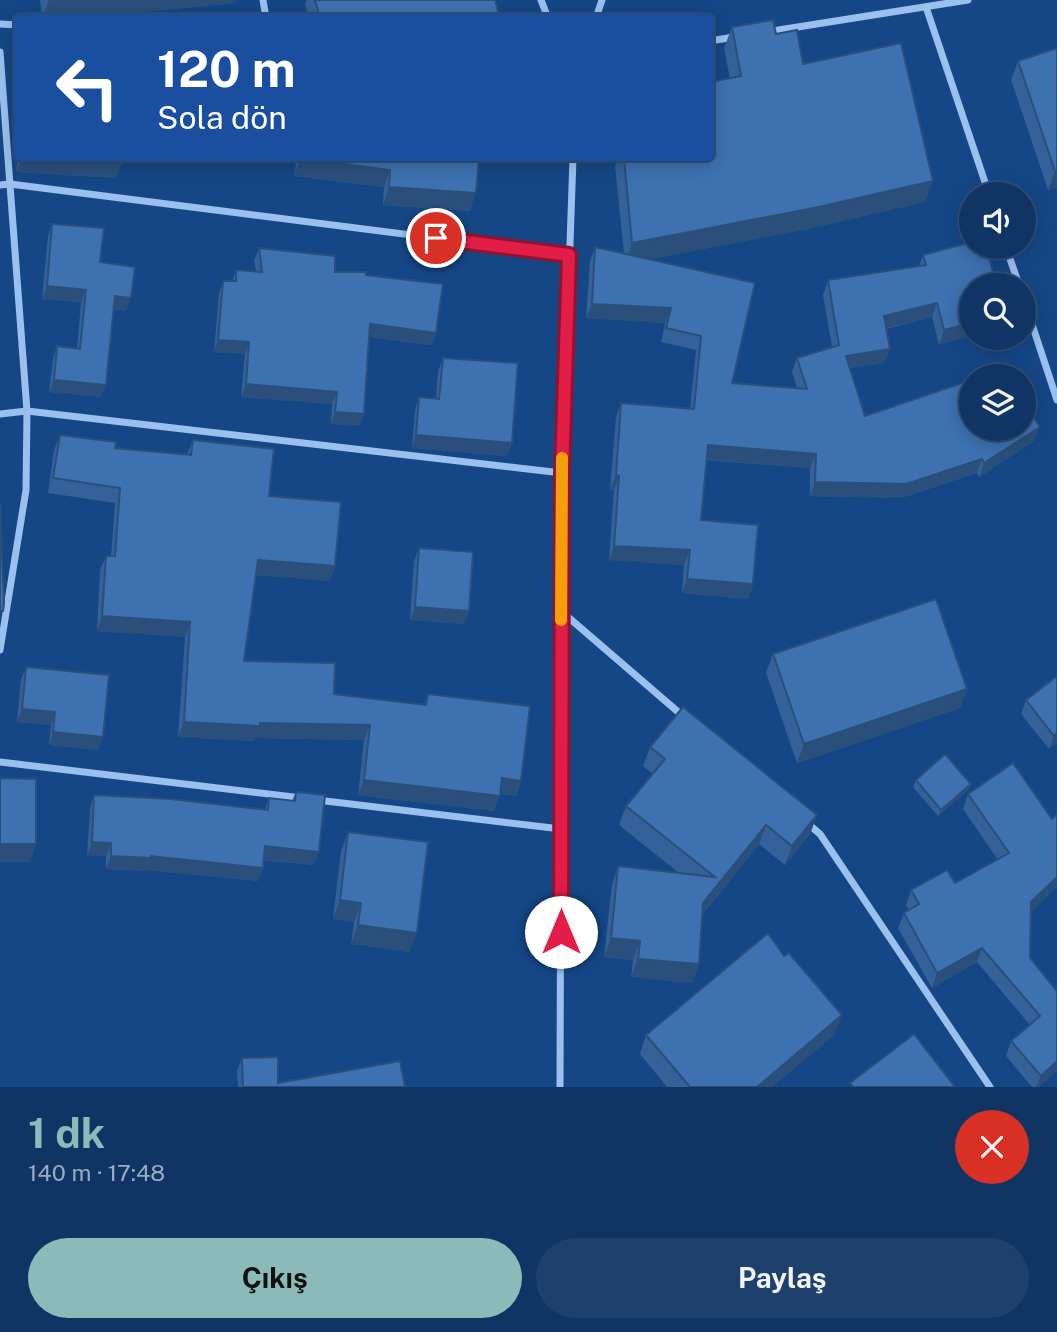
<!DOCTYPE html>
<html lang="tr">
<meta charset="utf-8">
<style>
body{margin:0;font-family:"Public Sans",sans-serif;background:#1e406d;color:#f1f3f6;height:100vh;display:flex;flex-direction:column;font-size:26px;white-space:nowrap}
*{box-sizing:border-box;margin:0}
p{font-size:23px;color:#9cabbf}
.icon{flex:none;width:38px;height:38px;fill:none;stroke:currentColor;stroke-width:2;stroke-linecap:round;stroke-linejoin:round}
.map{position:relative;height:1087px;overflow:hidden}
.drawer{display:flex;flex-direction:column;background:#103564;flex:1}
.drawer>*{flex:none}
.banner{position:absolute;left:14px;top:14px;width:700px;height:147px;border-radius:7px;box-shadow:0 4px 18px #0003,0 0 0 2px #305078;background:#1a4fa0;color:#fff;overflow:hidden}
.controls{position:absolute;left:959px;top:182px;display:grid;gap:14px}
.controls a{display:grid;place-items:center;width:77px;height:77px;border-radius:50%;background:#103564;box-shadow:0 4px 18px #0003,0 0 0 2px #305078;font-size:35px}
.pin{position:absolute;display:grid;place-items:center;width:60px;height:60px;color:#fff;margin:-30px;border:4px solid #fff;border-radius:50%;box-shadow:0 2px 7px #0007}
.me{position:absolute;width:77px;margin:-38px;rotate:0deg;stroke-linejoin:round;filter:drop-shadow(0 0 5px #0008)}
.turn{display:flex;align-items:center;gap:24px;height:147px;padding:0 28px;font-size:32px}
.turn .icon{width:91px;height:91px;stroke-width:2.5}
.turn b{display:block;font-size:49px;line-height:60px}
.round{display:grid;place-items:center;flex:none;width:74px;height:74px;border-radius:37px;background:#1e406d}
.headline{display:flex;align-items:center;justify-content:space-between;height:119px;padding:0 28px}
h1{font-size:42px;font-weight:700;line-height:52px;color:#8bbbb9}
.primary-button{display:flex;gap:14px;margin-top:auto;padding:14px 28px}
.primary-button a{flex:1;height:80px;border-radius:42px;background:#8bbbb9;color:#111;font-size:28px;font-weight:700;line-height:80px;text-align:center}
.primary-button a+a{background:#1e406d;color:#f1f3f6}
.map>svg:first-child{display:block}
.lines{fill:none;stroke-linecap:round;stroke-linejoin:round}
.minor{stroke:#9ac0ee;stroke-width:7}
.wall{fill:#346197}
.shaded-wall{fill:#2b4f7b}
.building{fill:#3d71b0;stroke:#2b4f7b;stroke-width:2}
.route-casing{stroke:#92132f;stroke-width:18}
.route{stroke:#e11d48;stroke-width:12}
.slow{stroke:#f59e0b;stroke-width:12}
</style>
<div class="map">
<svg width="1057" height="1087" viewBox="0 0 1057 1087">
<rect width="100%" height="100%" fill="#154786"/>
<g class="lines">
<g class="minor">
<path d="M263,0l3,18"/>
<path d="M541,0l7,18"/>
<path d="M926,7l63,187"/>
<path d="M596,18l6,-18"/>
<path d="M0,24l18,1"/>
<path d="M766,32l202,-32"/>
<path d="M710,41l24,-4"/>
<path d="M0,52l27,359 -1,79 -26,160"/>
<path d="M0,185l10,-1 559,71"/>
<path d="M1006,247l13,38"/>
<path d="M1024,300l33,100"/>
<path d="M0,414l27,-3 535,62"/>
<path d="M561,611l123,106"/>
<path d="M0,762l302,36"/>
<path d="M317,800l244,29"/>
<path d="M807,823l13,11 170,253"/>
<path d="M560,1087l2,-614 11,-315"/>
</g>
</g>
<g class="wall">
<path d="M40,0h196l-1,3 -156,15h-37z"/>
<path d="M307,0h188l5,18h-191l-4,-14z"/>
<path d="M732,27l44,7 149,168 -118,27 -156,30 81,124 65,5 -5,-16 5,-14 35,-11 -9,-52 5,-15 91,-14 4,-11 63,-8 -47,98 -7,-28 -46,12 -2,34 -34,5 15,48 169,25 -55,36 -2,-4 -76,25 -91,-2v-28l-103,-8 -6,60 52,64 -5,15 -66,-6 2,-28 -75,-5 5,-70h-4l6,-73 5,-14 69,6 6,-59 -35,-8 4,-19 -79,-5 4,-57 5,-14 29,6 -9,-87 3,-8h92l20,-79 -6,-31z"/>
<path d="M1057,48v139l-9,3 -37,-110 7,-19z"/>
<path d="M18,155v3h105l-7,20 -100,-6z"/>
<path d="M297,158h182l-9,53 -87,-6 1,-18 -90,-11z"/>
<path d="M52,224l48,38 26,49 -12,-2 -13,88 -52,-5 4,-33 4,-13 20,3 4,-47 -39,-3 6,-63z"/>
<path d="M259,248l76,24 31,3 70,58 -4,12 -63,-8 -5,77 -4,12 -29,-2 1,-20 -91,-7 4,-43 -31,-2 5,-59 4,-12h9l4,-11 20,1 -2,-10z"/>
<path d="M443,358l69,85 -5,13 -95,-8 3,-38 4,-13 17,2 2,-28z"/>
<path d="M60,435l55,13 72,6 6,-14 76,56 66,70 -5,15 -74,-6 -12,86 90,33 90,11 4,-11 93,87 -5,15 -16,-2 -6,17 -136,-16 6,-55 -109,-2 -1,3 -76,-4 7,-100 -88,-6 3,-61 6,-14h5l4,-53 -67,-10 6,-43z"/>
<path d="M419,548l45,76 -54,-4 4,-59z"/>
<path d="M773,654l194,35 -7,19 -163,55 -31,-90z"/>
<path d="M26,667l77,70 -5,13 -49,-5 2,-20 -34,-3 4,-42z"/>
<path d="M1057,676v66l-8,7 -28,-35 5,-14z"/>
<path d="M650,747l167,68 -7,19 -25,31 -26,-21 -57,71 -3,49 -7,19 -61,-6 2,-17 -29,-3 8,-72 6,-19 61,7 -60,-48 7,-19 27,-32 -10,-8z"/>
<path d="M916,780l52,10 -30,26 -25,-29z"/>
<path d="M296,792l18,73 -51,-5v8l-5,13 -111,-11v1l-41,-2v-13h-19l3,-48 4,-13 171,14 4,-11 23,3z"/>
<path d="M968,794l89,92 -26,26 -1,46 27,33 -18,96h-7l-26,-31 5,-15 19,-16 -53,-63 -45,26 -34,-60 6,-15 5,-3 -3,-5 5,-15 44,-7 43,-23 -35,-51z"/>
<path d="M348,832l62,120 -59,-8 3,-22 -21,-3 8,-68z"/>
<path d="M835,1034l-63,53h-105l-27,-33 6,-19z"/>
<path d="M242,1058l36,25 127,4h-167l-1,-16z"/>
</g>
<g class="shaded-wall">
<path d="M49,0h187l-1,3 -156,15h-36z"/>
<path d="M22,158h46l55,3 -7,17 -100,-6z"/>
<path d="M301,158l89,12 -6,17 -90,-11z"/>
<path d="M1055,171h2v16l-9,3z"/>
<path d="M933,181l-8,21 -118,27 -182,35 7,-21z"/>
<path d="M389,187l87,6 -6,18 -87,-6z"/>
<path d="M47,286l39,4 -5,12 -39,-3z"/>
<path d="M115,296l16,2 -5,13 -15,-3z"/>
<path d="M937,303l-5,14 -53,13 5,-14z"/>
<path d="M592,304l79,4 -6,15 -79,-5z"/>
<path d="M971,323v13l-32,9 5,-15z"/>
<path d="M370,324l66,9 -4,12 -67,-9z"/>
<path d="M218,340l31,2 -4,12 -31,-2z"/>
<path d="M890,349l-6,14 -43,7 5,-14z"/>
<path d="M54,380l52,5 -5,12 -52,-5z"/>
<path d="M246,384l91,8 -5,12 -91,-7z"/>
<path d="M335,412l29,2 -4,12 -29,-2z"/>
<path d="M1040,427l-6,14 -55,36 5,-14z"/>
<path d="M416,435l96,8 -5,13 -95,-8z"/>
<path d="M708,445l108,9 -6,14 -107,-9z"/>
<path d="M982,459l-5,14 -76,25 -91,-2 5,-14z"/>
<path d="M616,475l3,1 -5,14h-4z"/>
<path d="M614,546l76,4 -6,15 -75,-5z"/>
<path d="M258,560l77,6 -5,15 -77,-6z"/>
<path d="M687,579l66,5 -5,15 -66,-6z"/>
<path d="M415,607l54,4 -5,13 -54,-4z"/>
<path d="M102,616l88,6 -5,15 -88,-6z"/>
<path d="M967,689l-7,19 -163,55 7,-19z"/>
<path d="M22,709l33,3 -4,13 -34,-3z"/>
<path d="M184,722l76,1 110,2 -6,15 -109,-2 -1,3 -76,-4z"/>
<path d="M53,732l50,5 -5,13 -49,-5z"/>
<path d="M1057,733v9l-8,7 5,-13z"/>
<path d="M502,778l19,3 -5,15 -20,-3z"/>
<path d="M364,780l136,16 -6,15 -136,-16z"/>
<path d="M971,784l-3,6 -30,26 3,-6z"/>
<path d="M817,815l-7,19 -25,31 7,-19z"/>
<path d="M766,825l-7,19 -63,78 7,-19z"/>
<path d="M92,842l19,1 -5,13h-19z"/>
<path d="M0,844h36l-6,18h-30z"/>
<path d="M265,846l54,6 -5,13 -54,-6z"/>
<path d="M111,856h40l112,12 -5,13 -111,-11v1l-41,-2z"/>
<path d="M1057,877v9l-31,31 5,-15z"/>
<path d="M340,900l21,3 -7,19 -21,-3z"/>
<path d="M358,925l59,8 -7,19 -59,-8z"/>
<path d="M611,938l29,3 -7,19 -29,-3z"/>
<path d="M982,948l-5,14 -45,26 5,-15z"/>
<path d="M638,959l61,5 -7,19 -61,-6z"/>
<path d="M842,1015l-7,19 -63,53h-15z"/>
<path d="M1057,1061v10l-18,16h-3l5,-11z"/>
</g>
<g class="building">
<path d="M315,0h180l5,18h-180z"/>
<path d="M773,20l3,14 21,-4 6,34 98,-21 32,138 -119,27 -182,35 -8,-85h86v-76l31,-6 -9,-49z"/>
<path d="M1057,48v123h-2l-37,-110z"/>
<path d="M68,158h55v3z"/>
<path d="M301,158h178l-3,35 -87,-6 1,-17z"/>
<path d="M52,224l52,4 -4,34 35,5 -4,31 -16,-2 -9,89 -52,-5 3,-34 23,3 6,-59 -39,-4z"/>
<path d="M971,242v5h15l11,38h-26v38l-27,7 -7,-27 -53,13 6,33 -44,7 19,60 106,-36v49h53v-26l16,24 -56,36 -2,-4 -76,25 -91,-2 1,-28 -108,-9 -7,75 57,5 -5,59 -66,-5 3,-29 -76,-4 5,-70 -3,-1 5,-72 73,6 7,-73 -35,-8 5,-20 -79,-4 3,-57 160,36 -23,100 75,6 -10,-31 42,-13 -11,-65 98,-15 -3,-10z"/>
<path d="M259,248l76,8v16h31v3l77,9 -7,49 -66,-9 -6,90 -29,-2 2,-20 -91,-8 3,-42 -31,-2 5,-59h13v-11l26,2z"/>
<path d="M443,358l75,5 -6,80 -96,-8 3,-38 20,2z"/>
<path d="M1002,370l4,6h-22z"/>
<path d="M60,435l56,7 -1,6 76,7 2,-15 81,9 -5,47 72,6 -6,64 -77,-6 -14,101 91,2 -1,31 92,11 2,-11 102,12 -9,75 -19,-3 -2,18 -136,-16 6,-55 -110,-2v3l-76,-4 6,-100 -88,-6 4,-60h9l5,-68 -67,-10z"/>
<path d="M0,502l4,101 -1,8h-3z"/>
<path d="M419,548l54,4 -4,59 -54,-4z"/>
<path d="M936,599l31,90 -163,55 -31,-90z"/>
<path d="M26,667l83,8 -6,62 -50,-5 2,-20 -33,-3z"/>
<path d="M1057,676v57l-3,3 -28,-36z"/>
<path d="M683,707l134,108 -25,31 -26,-21 -63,78 -4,61 -61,-5 2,-18 -29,-3 7,-72 97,11 -89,-71 39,-47 -15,-12z"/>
<path d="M945,754l26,30 -30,26 -25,-30z"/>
<path d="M1013,763l39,56 5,-5v63l-26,25 -1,56 27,33v70l-16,15 -30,-35 29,-25 -58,-68 -45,25 -33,-60 15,-9 -8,-14 36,-20 8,13 54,-30 -41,-59z"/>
<path d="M0,778l36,1v65h-36z"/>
<path d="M296,792l29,3 -6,57 -54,-6 -2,22 -112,-12v2l-40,-2v-13l-19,-1 2,-47 77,4 97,11 1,-12 26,3z"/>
<path d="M348,832l80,10 -11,91 -59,-8 3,-22 -21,-3z"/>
<path d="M768,933l16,23 5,-3 53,62 -85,72h-67l-44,-52z"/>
<path d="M914,1034l41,53h-102l-3,-4z"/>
<path d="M278,1057v26l122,-22 5,26h-162l-1,-29z"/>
</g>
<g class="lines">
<defs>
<path id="route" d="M436,238l133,17 -7,218 -1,459"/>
</defs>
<use href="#route" class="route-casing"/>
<use href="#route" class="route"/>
<path class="slow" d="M561,620l1,-162"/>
</g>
</svg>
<div class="controls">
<a><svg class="icon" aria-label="sound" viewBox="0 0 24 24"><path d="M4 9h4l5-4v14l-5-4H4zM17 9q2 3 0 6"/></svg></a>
<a><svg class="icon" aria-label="search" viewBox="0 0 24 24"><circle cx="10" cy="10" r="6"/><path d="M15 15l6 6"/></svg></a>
<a><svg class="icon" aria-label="layers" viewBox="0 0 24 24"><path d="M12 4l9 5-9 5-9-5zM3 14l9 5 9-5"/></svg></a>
</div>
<div class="pin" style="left:436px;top:238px;background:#d93025"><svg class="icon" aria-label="arrive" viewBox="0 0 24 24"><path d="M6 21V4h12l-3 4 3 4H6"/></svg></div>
<svg class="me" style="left:561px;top:932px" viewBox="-20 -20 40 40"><circle r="19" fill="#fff"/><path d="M0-13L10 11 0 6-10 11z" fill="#e11d48"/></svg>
<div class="banner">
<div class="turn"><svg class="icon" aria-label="left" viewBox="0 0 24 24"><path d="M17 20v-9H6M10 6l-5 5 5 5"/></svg><div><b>120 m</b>Sola dön</div></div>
</div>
</div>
<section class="drawer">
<div class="headline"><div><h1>1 dk</h1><p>140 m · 17:48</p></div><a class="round" style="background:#d93025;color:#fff"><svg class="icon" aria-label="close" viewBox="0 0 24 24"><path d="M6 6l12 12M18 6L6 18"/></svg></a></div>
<div class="primary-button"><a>Çıkış</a><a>Paylaş</a></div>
</section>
